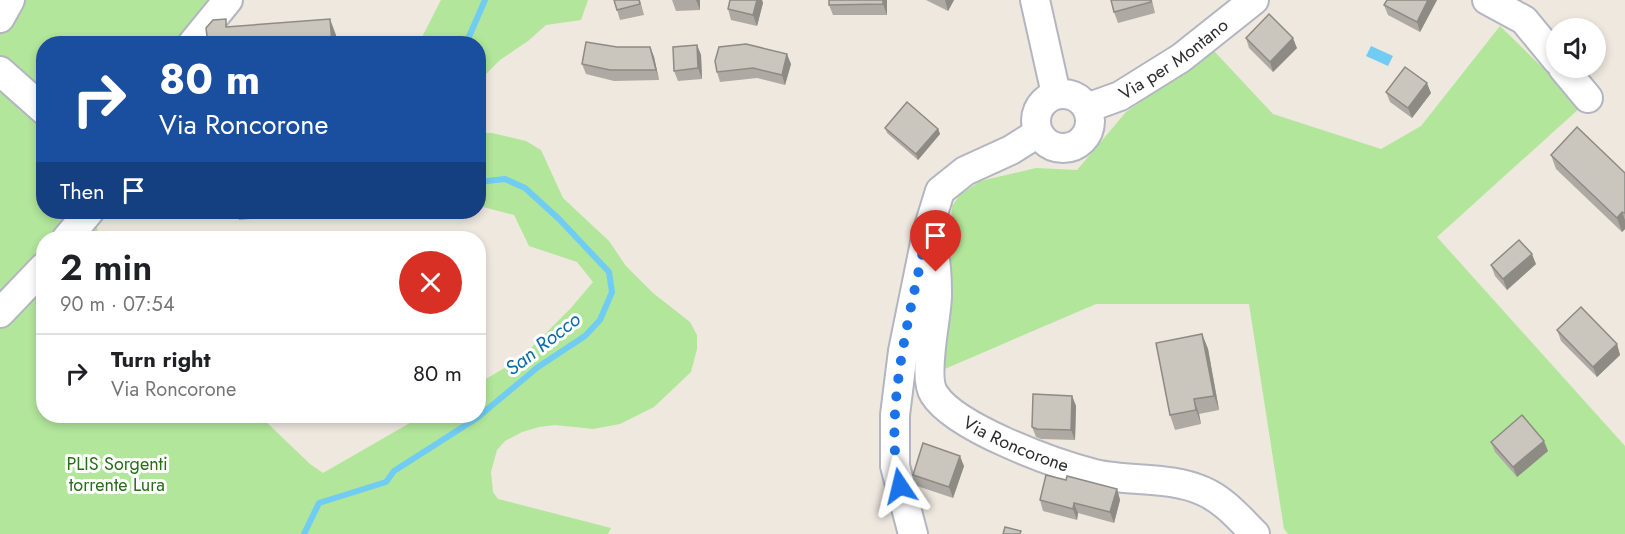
<!DOCTYPE html>
<meta charset="utf-8">
<style>
body{margin:0;font-family:Jost,sans-serif;background:#f2f2f2;color:#202124;height:100vh;display:flex;flex-direction:column;font-size:22px;white-space:nowrap}
*{box-sizing:border-box;margin:0}
p{font-size:20px;color:#757577}
.icon{flex:none;width:33px;height:33px;fill:none;stroke:currentColor;stroke-width:2;stroke-linecap:round;stroke-linejoin:round}
.map{position:relative;flex:1;overflow:hidden}
.drawer{position:absolute;left:36px;top:231px;width:450px;height:192px;display:flex;flex-direction:column;background:#fff;border-radius:24px;box-shadow:0 3px 9px #0003}
.drawer>*{flex:none}
.hud{position:absolute;left:36px;top:36px;width:450px;height:183px;border-radius:24px;box-shadow:0 3px 9px #0003;background:#1a4fa0;color:#fff;overflow:hidden}
.tools{position:absolute;left:1546px;top:18px;display:grid;gap:12px}
.tools a{display:grid;place-items:center;width:60px;height:60px;border-radius:50%;background:#fff;box-shadow:0 3px 9px #0003;font-size:30px}
.pin{position:absolute;display:grid;place-items:center;width:51px;height:51px;color:#fff;margin:-62px -26px;border-radius:50% 50% 50% 0;rotate:-45deg;box-shadow:0 0 6px #0007}
.pin .icon{rotate:45deg}
.me{position:absolute;width:66px;margin:-33px;rotate:350deg;stroke-linejoin:round;filter:drop-shadow(0 0 4px #0008)}
.turn{display:flex;align-items:center;gap:21px;height:126px;padding:0 24px;font-size:27px}
.turn .icon{width:78px;height:78px;stroke-width:2.5}
.turn b{display:block;font-size:42px;line-height:51px}
.then{display:flex;align-items:center;height:57px;padding:0 24px;background:#0003;gap:12px;font-size:22px}
.round{display:grid;place-items:center;flex:none;width:63px;height:63px;border-radius:32px;background:#f2f2f2}
.summary{display:flex;align-items:center;justify-content:space-between;height:102px;padding:0 24px}
h1{font-size:36px;font-weight:600;line-height:45px}
ul{padding:0;list-style:none}
li{display:flex;align-items:center;gap:18px;height:78px;padding:0 24px;border-top:2px solid #e0e0e0}
li div{flex:1}
li b{display:block;font-size:22px}
li em{font-style:normal}
.map>svg:first-child{display:block}
.green{fill:#b2e69b}
.water{fill:#70ccf2}
.lines{fill:none;stroke-linecap:round;stroke-linejoin:round}
.stream{stroke:#70ccf2;stroke-width:6}
.minor-casing{stroke:#b3b5c0;stroke-width:32}
.minor{stroke:#fff;stroke-width:28}
.wall{fill:#aeaaa3}
.shaded-wall{fill:#8d8b84}
.building{fill:#cac6bd;stroke:#8d8b84;stroke-width:1.5}
.route{stroke:#1a73e8;stroke-width:10;stroke-dasharray:0 18}
.labels{text-anchor:middle;dominant-baseline:central;stroke-width:6;stroke-linejoin:round;paint-order:stroke}
.street-label{font-size:18px;fill:#2d2d2d;stroke:#fff}
.park-label{font-size:18px;fill:#296d19;stroke:#fff}
.water-label{font-size:20px;font-style:italic;fill:#0a6ba3;stroke:#fff}
</style>
<div class="map">
<svg width="1625" height="534" viewBox="0 0 1625 534">
<rect width="100%" height="100%" fill="#eee8df"/>
<g class="green">
<path d="M0,0h221l-39,43 -138,1v168h48l4,5 2,21h-54v178h216l50,48 13,9 99,-57h56l1,-33 41,-24 50,-50 23,-27 -16,-20 -48,-16 -15,-31 -35,-9v-73h13l34,8 15,9 22,48 46,43 17,25 27,27 37,29 7,13v14l-6,23 -37,35 -34,17 -27,5 -38,-4 -16,2 -17,5 -17,9 -8,9 -6,22 2,20 5,7 113,29 -3,6h-608z"/>
<path d="M441,0h147l-7,20 -35,5 -18,16 -28,19 -21,21 -1,-37 -59,-1z"/>
<path d="M1500,26l82,80 -145,131 188,209v88h-337l-4,-5 -35,-225h-153l-156,67 12,-165 8,-11 20,-14 56,-13 41,2 49,-58 88,-61 59,63 108,35 40,-23z"/>
</g>
<path class="water" d="M1371,46l22,10 -5,10 -22,-10z"/>
<g class="lines">
<g class="stream">
<path d="M464,44l4,-5 17,-39"/>
<path d="M304,534l15,-31 67,-21 8,-11 83,-53 61,-51 47,-31 15,-16 12,-28 -3,-20 -50,-53 -34,-31 -20,-9 -27,3"/>
</g>
<defs>
<g id="minor">
<path d="M1035,0l21,94"/>
<path d="M1487,0l37,20 33,40"/>
<path d="M0,18l10,-18"/>
<path d="M192,44l36,-44"/>
<path d="M1563,68l25,30"/>
<path d="M0,71l44,39"/>
<circle cx="1063" cy="121" r="27"/>
<path id="s1" d="M1087,108l33,-12 61,-38 73,-58"/>
<path id="s2" d="M927,233c9,19 10,40 10,62 0,23 -15,81 -3,99 21,34 121,70 161,80 35,8 75,2 108,17 21,9 36,27 52,43"/>
<path d="M67,238l22,-26"/>
<path d="M0,313l44,-46"/>
<path d="M913,534l-18,-68v-51l8,-64 24,-118 13,-42 25,-20 46,-21 27,-17"/>
</g>
</defs>
<use href="#minor" class="minor-casing"/>
<use href="#minor" class="minor"/>
</g>
<g class="wall">
<path d="M614,0h26l4,15 -24,5z"/>
<path d="M672,0h28v10l-24,1z"/>
<path d="M730,0h32l1,3 -6,23 -26,-6 -3,-11z"/>
<path d="M829,0h58v15h-54l-4,-10z"/>
<path d="M926,0h28l-6,11z"/>
<path d="M1152,0l3,13 -37,10 -4,-11z"/>
<path d="M1437,0l-17,32 -32,-17 -4,-10z"/>
<path d="M1246,38l51,10 -24,24 -24,-24z"/>
<path d="M697,45l4,10 1,24 -24,2 -4,-10z"/>
<path d="M617,47h33l4,10 5,23 -45,1 -28,-7 -4,-10z"/>
<path d="M791,64l-6,21 -28,-7 -37,4 -3,-10z"/>
<path d="M1386,92l45,1 -19,25 -22,-16z"/>
<path d="M885,128l53,1 2,5 -22,26 -31,-27z"/>
<path d="M1551,155l74,18v56l-3,3 -66,-63z"/>
<path d="M183,212h16l-12,6z"/>
<path d="M236,212h26l1,6 -24,2z"/>
<path d="M1536,264l-29,26 -12,-14 -4,-11z"/>
<path d="M1557,330l60,14 3,11 -23,22 -36,-36z"/>
<path d="M1202,334l6,15 11,61 -20,4 2,10 -26,6 -5,-15z"/>
<path d="M1072,396l4,10 -1,34 -34,-1 -5,-2 -4,-10z"/>
<path d="M1491,442l57,9 -31,26 -22,-25z"/>
<path d="M964,466l-11,32 -36,-12 -4,-11z"/>
<path d="M1066,480l51,9 3,11 -6,23 -36,-10 -1,7 -34,-9 -3,-11z"/>
</g>
<g class="shaded-wall">
<path d="M696,0h4v10z"/>
<path d="M757,0h5l1,3 -6,23 -4,-11z"/>
<path d="M883,0h4v15l-4,-11z"/>
<path d="M945,0h9l-6,11z"/>
<path d="M1428,0h9l-17,32 -3,-10z"/>
<path d="M330,19l6,16v9h-4z"/>
<path d="M1293,38l4,10 -24,24 -3,-10z"/>
<path d="M697,45l4,10 1,24 -4,-11z"/>
<path d="M650,47l4,10 5,23 -3,-10z"/>
<path d="M787,54l4,10 -6,21 -3,-10z"/>
<path d="M1427,83l4,10 -19,25 -4,-10z"/>
<path d="M938,129l2,5 -22,26 -2,-6z"/>
<path d="M1622,212l3,8v9l-3,3 -5,-14z"/>
<path d="M1532,254l4,10 -29,26 -4,-11z"/>
<path d="M1202,334l6,15 11,61 -5,-14z"/>
<path d="M1617,344l3,11 -23,22 -4,-10z"/>
<path d="M1072,396l4,10 -1,34 -4,-10z"/>
<path d="M1194,399l5,15 2,10 -5,-14z"/>
<path d="M1544,441l4,10 -31,26 -4,-10z"/>
<path d="M960,456l4,10 -11,32 -4,-11z"/>
<path d="M1117,489l3,11 -6,23 -4,-11z"/>
<path d="M1074,503l4,10 -1,7 -4,-11z"/>
</g>
<g class="building">
<path d="M614,0h25l1,4 -23,6z"/>
<path d="M730,0h27l-4,15 -25,-6z"/>
<path d="M829,0h54v4l-54,1z"/>
<path d="M1111,0h40v2l-37,10z"/>
<path d="M1387,0h41l-11,22 -33,-17z"/>
<path d="M1269,14l24,24 -23,24 -24,-24z"/>
<path d="M226,19v8l104,-8 2,25h-124l-2,-16 7,-8z"/>
<path d="M586,42l31,5h33l6,23h-46l-28,-6z"/>
<path d="M746,44l41,10 -5,21 -29,-7 -36,4 -2,-11 4,-14z"/>
<path d="M697,45l1,23 -24,3 -1,-24z"/>
<path d="M1405,67l22,16 -19,25 -22,-16z"/>
<path d="M907,102l31,27 -22,25 -31,-26z"/>
<path d="M1577,127l48,46v40l-3,-1 -5,6 -66,-63z"/>
<path d="M1519,240l13,14 -29,25 -12,-14z"/>
<path d="M1581,307l36,37 -24,23 -36,-37z"/>
<path d="M1202,334l12,62 -20,3 2,11 -26,5 -14,-72z"/>
<path d="M1033,394l39,2 -1,34 -34,-1 -5,-2z"/>
<path d="M1522,415l22,26 -31,26 -22,-25z"/>
<path d="M923,443l37,13 -11,31 -36,-12z"/>
<path d="M1046,475l20,5 1,-4 50,13 -7,23 -36,-9 -1,6 -33,-9z"/>
<path d="M1005,527l16,4 -1,3h-17z"/>
</g>
<g class="lines">
<path class="route" d="M900,486c-18,-74 12,-179 27,-254l7,17 2,23"/>
</g>
<g class="labels">
<g class="street-label">
<text stroke="none"><textPath href="#s1" startOffset="100">Via per Montano</textPath></text>
<text stroke="none"><textPath href="#s2" startOffset="261">Via Roncorone</textPath></text>
</g>
<g class="park-label">
<text x="117" y="464">PLIS Sorgenti<tspan x="117" dy="21">torrente Lura</tspan></text>
</g>
<g class="water-label">
<text transform="translate(543 344) rotate(-38)">San Rocco</text>
</g>
</g>
</svg>
<div class="tools">
<a><svg class="icon" aria-label="sound" viewBox="0 0 24 24"><path d="M4 9h4l5-4v14l-5-4H4zM17 9q2 3 0 6"/></svg></a>
</div>
<div class="pin" style="left:936px;top:272px;background:#d93025"><svg class="icon" aria-label="arrive" viewBox="0 0 24 24"><path d="M6 21V4h12l-3 4 3 4H6"/></svg></div>
<svg class="me" style="left:900px;top:486px" viewBox="-20 -20 40 40"><path d="M0-17L14 15 0 8-14 15z" fill="#1a73e8" stroke="#fff" stroke-width="4"/></svg>
<div class="hud">
<div class="turn"><svg class="icon" aria-label="right" viewBox="0 0 24 24"><path d="M7 20v-9h11M14 6l5 5-5 5"/></svg><div><b>80 m</b>Via Roncorone</div></div>
<div class="then">Then<svg class="icon" aria-label="arrive" viewBox="0 0 24 24"><path d="M6 21V4h12l-3 4 3 4H6"/></svg></div>
</div>
<section class="drawer">
<div class="summary"><div><h1>2 min</h1><p>90 m · 07:54</p></div><a class="round" style="background:#d93025;color:#fff"><svg class="icon" aria-label="close" viewBox="0 0 24 24"><path d="M6 6l12 12M18 6L6 18"/></svg></a></div>
<ul>
<li><svg class="icon" aria-label="right" viewBox="0 0 24 24"><path d="M7 20v-9h11M14 6l5 5-5 5"/></svg><div><b>Turn right</b><p>Via Roncorone</p></div><em>80 m</em></li>
</ul>
</section>
</div>
